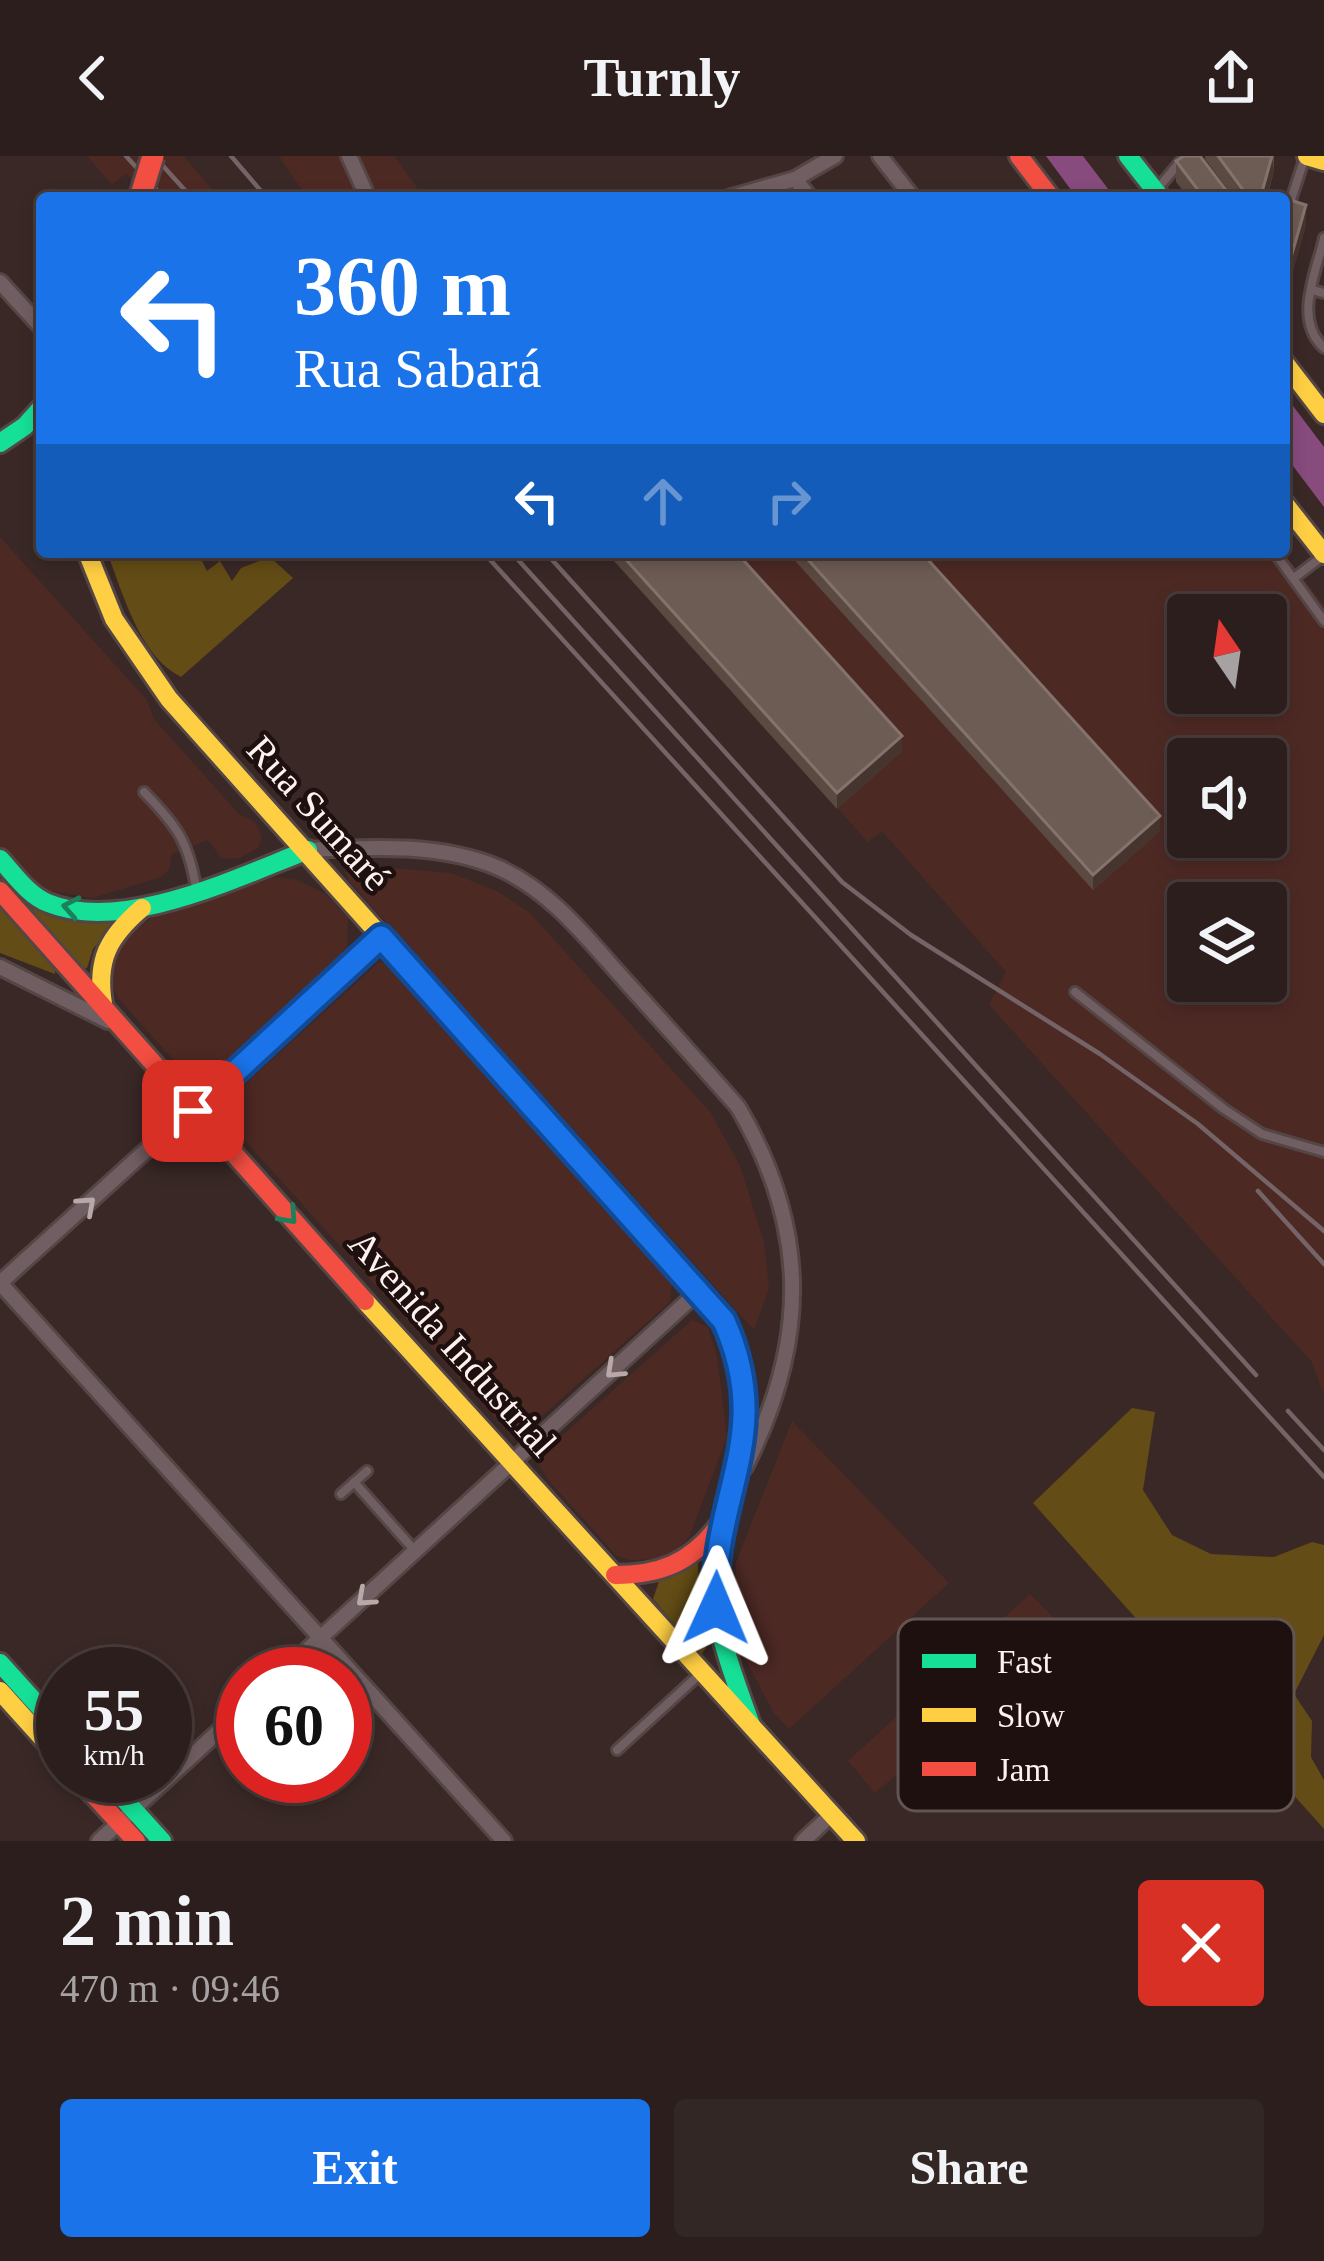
<!DOCTYPE html>
<meta charset="utf-8">
<style>
body{margin:0;font-family:Georgia,serif;background:#332725;color:#f1f3f6;height:100vh;display:flex;flex-direction:column;font-size:45px;white-space:nowrap}
*{box-sizing:border-box;margin:0}
p{font-size:39px;color:#a6a2a3}
.icon{flex:none;width:66px;height:66px;fill:none;stroke:currentColor;stroke-width:2;stroke-linecap:round;stroke-linejoin:round}
.map{position:relative;height:1685px;overflow:hidden}
.panel{display:flex;flex-direction:column;background:#2b1e1c;flex:1}
.panel>*{flex:none}
.top-card{position:absolute;left:36px;top:36px;width:1254px;height:366px;border-radius:12px;box-shadow:0 6px 18px #0003,0 0 0 3px #473c3b;background:#1a73e8;color:#fff;overflow:hidden}
.needle{width:78px;rotate:347deg}
.fabs{position:absolute;left:1167px;top:438px;display:grid;gap:24px}
.fabs a{display:grid;place-items:center;width:120px;height:120px;border-radius:12px;background:#2b1e1c;box-shadow:0 6px 18px #0003,0 0 0 3px #473c3b;font-size:60px}
.speed{position:absolute;left:36px;top:1491px;display:flex;gap:24px;font-size:60px;font-weight:700;text-align:center}
.speed>*{display:grid;place-content:center;width:156px;height:156px;border-radius:50%;background:#2b1e1c;box-shadow:0 6px 18px #0003,0 0 0 3px #473c3b;line-height:1}
.speed small{font-size:30px;font-weight:400}
.speed .limit{border:18px solid #d22;background:#fff;color:#111}
.pin{position:absolute;display:grid;place-items:center;width:102px;height:102px;color:#fff;margin:-51px;border-radius:24px;box-shadow:0 6px 18px #0006}
.me{position:absolute;width:132px;margin:-66px;rotate:1deg;stroke-linejoin:round;filter:drop-shadow(0 0 9px #0008)}
.turn{display:flex;align-items:center;gap:42px;height:252px;padding:0 60px;font-size:54px}
.turn .icon{width:156px;height:156px;stroke-width:2.5}
.turn b{display:block;font-size:84px;line-height:102px}
.lanes{display:flex;align-items:center;height:114px;padding:0 60px;background:#0003;justify-content:center;gap:60px;direction:ltr}
.lanes .off{opacity:.35}
.round{display:grid;place-items:center;flex:none;width:126px;height:126px;border-radius:12px;background:#332725}
.overview{display:flex;align-items:center;justify-content:space-between;height:204px;padding:0 60px}
h1{font-size:72px;font-weight:700;line-height:90px}
.primary-button{display:flex;gap:24px;margin-top:auto;padding:24px 60px}
.primary-button a{flex:1;height:138px;border-radius:12px;background:#1a73e8;color:#fff;font-size:48px;font-weight:700;line-height:138px;text-align:center}
.primary-button a+a{background:#332725;color:#f1f3f6}
header{display:flex;justify-content:space-between;align-items:center;height:156px;padding:0 60px;background:#2b1e1c;font-size:54px;font-weight:700}
.map>svg:first-child{display:block}
.built{fill:#4d2924;fill-rule:evenodd}
.green{fill:#634c15}
.water{fill:#874b7e}
.lines{fill:none;stroke-linecap:round;stroke-linejoin:round}
.lane-casing{stroke:#534644;stroke-width:14}
.street-casing{stroke:#534644;stroke-width:20}
.fast-casing{stroke:#534644;stroke-width:24}
.slow-casing{stroke:#534644;stroke-width:24}
.jam-casing{stroke:#534644;stroke-width:24}
.lane{stroke:#715e62;stroke-width:8}
.street{stroke:#715e62;stroke-width:14}
.fast{stroke:#16e098;stroke-width:18}
.slow{stroke:#ffcf43;stroke-width:18}
.jam{stroke:#f24e42;stroke-width:18}
.rail{stroke:#756467;stroke-width:4.5}
.jam-bridge-casing{stroke:#534644;stroke-width:27;stroke-linecap:butt}
.jam-bridge{stroke:#f24e42;stroke-width:21}
.wall{fill:#5b4a41}
.shaded-wall{fill:#46352e}
.building{fill:#6d5c54;stroke:#84736c;stroke-width:3}
.oneway{stroke:#1a825a}
.oneway2{stroke:#b8a8a8}
.route-casing{stroke:#114b97;stroke-width:30}
.route{stroke:#1a73e8;stroke-width:21}
.labels{text-anchor:middle;dominant-baseline:central;stroke-width:9;stroke-linejoin:round;paint-order:stroke}
.street-label{font-size:39px;fill:#fef1ef;stroke:#1e100e}
.key{fill:#1e100e;stroke:#615452;stroke-width:3}
.key-label{font-size:33px;fill:#fef1ef}
</style>
<header><svg class="icon" aria-label="back" viewBox="0 0 24 24"><path d="M15 5l-7 7 7 7"/></svg>Turnly<svg class="icon" aria-label="share" viewBox="0 0 24 24"><path d="M12 15V3M7 8l5-5 5 5M5 13v7h14v-7"/></svg></header>
<div class="map">
<svg width="1324" height="1685" viewBox="0 0 1324 1685">
<rect width="100%" height="100%" fill="#392826"/>
<g class="built">
<path d="M87,0h96l37,42h-72l-22,-25 -14,12z"/>
<path d="M279,0h115l24,33 244,3 3,6h-358z"/>
<path d="M0,381l147,163 6,18 86,96 16,8 7,15 -4,11 -18,10 -18,1 -14,-19 -36,14 -3,16 -8,7 -68,21 -49,-8 -44,-38z"/>
<path d="M606,396h677l41,53v790l-13,-34 -322,-356 17,-33 -124,-141 -14,11zM1188,459h78v78h-78zM1188,603h78v78h-78zM1188,747h78v78h-78z"/>
<path d="M355,709l96,8 46,18 33,22 181,200 29,53 24,76 5,46 -15,42 -405,-449 -3,-9z"/>
<path d="M275,721l22,3 27,13 24,25 -1,34 -144,133 -8,-1 -78,-87 -6,-17 3,-25 10,-16 31,-24z"/>
<path d="M379,806l7,1 286,321 -2,18 -155,138 -295,-327v-6z"/>
<path d="M692,1164l16,7 9,30 10,80 -38,100 -10,11 -22,11 -27,1 -13,-4 -69,-76 -12,-21z"/>
<path d="M792,1265l157,162 -160,146 -15,-16 -29,-54 -10,-54 1,-43z"/>
<path d="M1030,1438l36,36 -191,163 -27,-32z"/>
</g>
<g class="green">
<path d="M107,396h64l9,6 21,1 6,12 13,-10 12,20 9,-13 29,-11 23,21 -112,99c-42,-21 -58,-84 -74,-125z"/>
<path d="M13,731l104,31 -24,31 -6,19 -5,1 -74,-77z"/>
<path d="M0,750l55,64v4l-55,-21z"/>
<path d="M1132,1252l23,4 -12,78 29,45 39,19 63,3 38,-15 12,3v90l-30,59 18,27 -1,36 13,23v49l-291,-326z"/>
<path d="M698,1406l1,43 7,43 -5,7 -48,-56 6,-18z"/>
</g>
<g class="water">
<path d="M1046,0h37l32,42h-38z"/>
<path d="M1284,238l40,53v60l-40,-53z"/>
</g>
<g class="lines">
<defs>
<g id="lane">
<path d="M1159,31l26,-31"/>
<path d="M1289,50l16,-49"/>
<path d="M1324,82c-8,36 -31,81 0,110"/>
<path d="M1312,134l12,3"/>
<path d="M1274,396l50,69"/>
<path d="M1294,422l29,-22"/>
<path d="M144,636c33,34 44,49 52,95"/>
<path d="M1075,836l149,117 38,25 62,18"/>
<path d="M354,1326l62,70"/>
<path d="M341,1338l26,-23"/>
<path d="M617,1594l85,-78"/>
</g>
<g id="street">
<path d="M349,0l19,42"/>
<path d="M880,0l33,42"/>
<path d="M795,23l15,19"/>
<path d="M728,42l67,-19 40,-23"/>
<path d="M0,126l42,46"/>
<path d="M308,694c62,-3 133,-7 191,18 54,24 90,73 129,116 37,41 74,82 110,123 72,123 70,235 7,360"/>
<path d="M0,811l108,54"/>
<path d="M0,1127l504,558"/>
<path d="M0,1127l381,-346"/>
<path d="M281,1518l419,-384"/>
<path d="M99,1685l144,-132"/>
<path d="M803,1685l29,-27"/>
</g>
<g id="fast">
<path d="M1128,0l33,42"/>
<path d="M0,287l25,-17 17,-19"/>
<path d="M0,703c14,15 28,36 48,44 74,31 190,-26 260,-53"/>
<path d="M546,965l179,200c20,54 26,107 11,163 -7,27 -19,52 -22,80 -4,55 19,110 37,161"/>
<path d="M0,1507l63,70"/>
<path d="M103,1620l59,65"/>
</g>
<g id="slow">
<path d="M1307,0l17,5"/>
<path d="M1284,206l40,52"/>
<path d="M1284,347l40,51"/>
<path d="M87,396l27,67 55,80 377,422"/>
<path d="M103,848c-7,-44 5,-67 39,-96"/>
<path d="M365,1145l491,540"/>
<path d="M0,1535l63,70"/>
</g>
<g id="jam">
<path d="M1019,0l32,42"/>
<path d="M0,735l365,410"/>
<path d="M615,1419c44,0 75,-12 102,-47"/>
<path d="M76,1620l60,65"/>
</g>
</defs>
<use href="#lane" class="lane-casing"/>
<use href="#street" class="street-casing"/>
<use href="#fast" class="fast-casing"/>
<use href="#slow" class="slow-casing"/>
<use href="#jam" class="jam-casing"/>
<use href="#lane" class="lane"/>
<use href="#street" class="street"/>
<use href="#fast" class="fast"/>
<use href="#slow" class="slow"/>
<use href="#jam" class="jam"/>
<g class="rail">
<path d="M126,0l38,42"/>
<path d="M154,0l38,42"/>
<path d="M231,0l36,42"/>
<path d="M483,396l841,925"/>
<path d="M511,396l745,823"/>
<path d="M545,396l297,330 69,53 189,119 98,70 126,107"/>
<path d="M1258,1035l66,73"/>
<path d="M1288,1255l36,39"/>
</g>
<defs>
<path id="jam-bridge" d="M140,42l13,-42"/>
</defs>
<use href="#jam-bridge" class="jam-bridge-casing"/>
<use href="#jam-bridge" class="jam-bridge"/>
</g>
<g class="wall">
<path d="M1205,0h69v15l-6,23 15,4h-49l-29,-39z"/>
<path d="M1176,5l56,37h-43l-13,-16z"/>
<path d="M1284,42l22,27 -14,49 -8,-2z"/>
<path d="M606,396h130l166,199 -65,58z"/>
<path d="M787,396h134l239,279 -67,59z"/>
</g>
<g class="shaded-wall">
<path d="M1272,0l2,15 -8,27 -4,-6z"/>
<path d="M1306,49v20l-14,49v-20z"/>
<path d="M902,580v15l-65,58v-16z"/>
<path d="M1160,660v15l-67,59v-15z"/>
</g>
<g class="building">
<path d="M1184,0h16l32,42h-28l-28,-37z"/>
<path d="M1218,0h54l-10,36 21,6h-34z"/>
<path d="M1284,42l22,7 -14,49 -8,-2z"/>
<path d="M619,396h117l166,184 -65,57z"/>
<path d="M801,396h120l239,264 -67,59z"/>
</g>
<defs><path id="oneway-chevron" d="M-2-3.5L2.5 0L-2 3.5" fill="none" stroke-width="1.6" stroke-linecap="round" stroke-linejoin="round" transform="scale(3)"/></defs>
<g class="oneway">
<use href="#oneway-chevron" transform="translate(71 751) rotate(-169)"/>
<use href="#oneway-chevron" transform="translate(289 1060) rotate(48)"/>
</g>
<g class="oneway2">
<use href="#oneway-chevron" transform="translate(87 1049) rotate(-42)"/>
<use href="#oneway-chevron" transform="translate(614 1214) rotate(137)"/>
<use href="#oneway-chevron" transform="translate(365 1442) rotate(138)"/>
</g>
<g class="lines">
<defs>
<path id="route" d="M193,955l188,-174 343,384c52,117 -14,174 -8,287"/>
</defs>
<use href="#route" class="route-casing"/>
<use href="#route" class="route"/>
</g>
<g class="labels">
<g class="street-label">
<text transform="translate(319 657) rotate(48)">Rua Sumaré</text>
<text transform="translate(453 1187) rotate(48)">Avenida Industrial</text>
</g>
</g>
<rect x="898" y="1463" width="396" height="192" rx="18" class="key"/>
<rect x="922" y="1498" width="54" height="14" fill="#16e098"/>
<rect x="922" y="1552" width="54" height="14" fill="#ffcf43"/>
<rect x="922" y="1606" width="54" height="14" fill="#f24e42"/>
<g class="key-label">
<text x="997" y="1517">Fast</text>
<text x="997" y="1571">Slow</text>
<text x="997" y="1625">Jam</text>
</g>
</svg>
<div class="fabs">
<a><svg class="needle" viewBox="-14 -14 28 28"><path d="M0-13l5 13h-10z" fill="#e53935"/><path d="M0 13l5-13h-10z" fill="#a6a2a3"/></svg></a>
<a><svg class="icon" aria-label="sound" viewBox="0 0 24 24"><path d="M4 9h4l5-4v14l-5-4H4zM17 9q2 3 0 6"/></svg></a>
<a><svg class="icon" aria-label="layers" viewBox="0 0 24 24"><path d="M12 4l9 5-9 5-9-5zM3 14l9 5 9-5"/></svg></a>
</div>
<div class="speed"><div>55<small>km/h</small></div><div class="limit">60</div></div>
<div class="pin" style="left:193px;top:955px;background:#d93025"><svg class="icon" aria-label="arrive" viewBox="0 0 24 24"><path d="M6 21V4h12l-3 4 3 4H6"/></svg></div>
<svg class="me" style="left:716px;top:1452px" viewBox="-20 -20 40 40"><path d="M0-17L14 15 0 8-14 15z" fill="#1a73e8" stroke="#fff" stroke-width="4"/></svg>
<div class="top-card">
<div class="turn"><svg class="icon" aria-label="left" viewBox="0 0 24 24"><path d="M17 20v-9H6M10 6l-5 5 5 5"/></svg><div><b>360 m</b>Rua Sabará</div></div>
<div class="lanes"><svg class="icon" aria-label="left" viewBox="0 0 24 24"><path d="M17 20v-9H6M10 6l-5 5 5 5"/></svg><svg class="icon off" aria-label="ahead" viewBox="0 0 24 24"><path d="M12 20V5M6 11l6-6 6 6"/></svg><svg class="icon off" aria-label="right" viewBox="0 0 24 24"><path d="M7 20v-9h11M14 6l5 5-5 5"/></svg></div>
</div>
</div>
<section class="panel">
<div class="overview"><div><h1>2 min</h1><p>470 m · 09:46</p></div><a class="round" style="background:#d93025;color:#fff"><svg class="icon" aria-label="close" viewBox="0 0 24 24"><path d="M6 6l12 12M18 6L6 18"/></svg></a></div>
<div class="primary-button"><a>Exit</a><a>Share</a></div>
</section>
